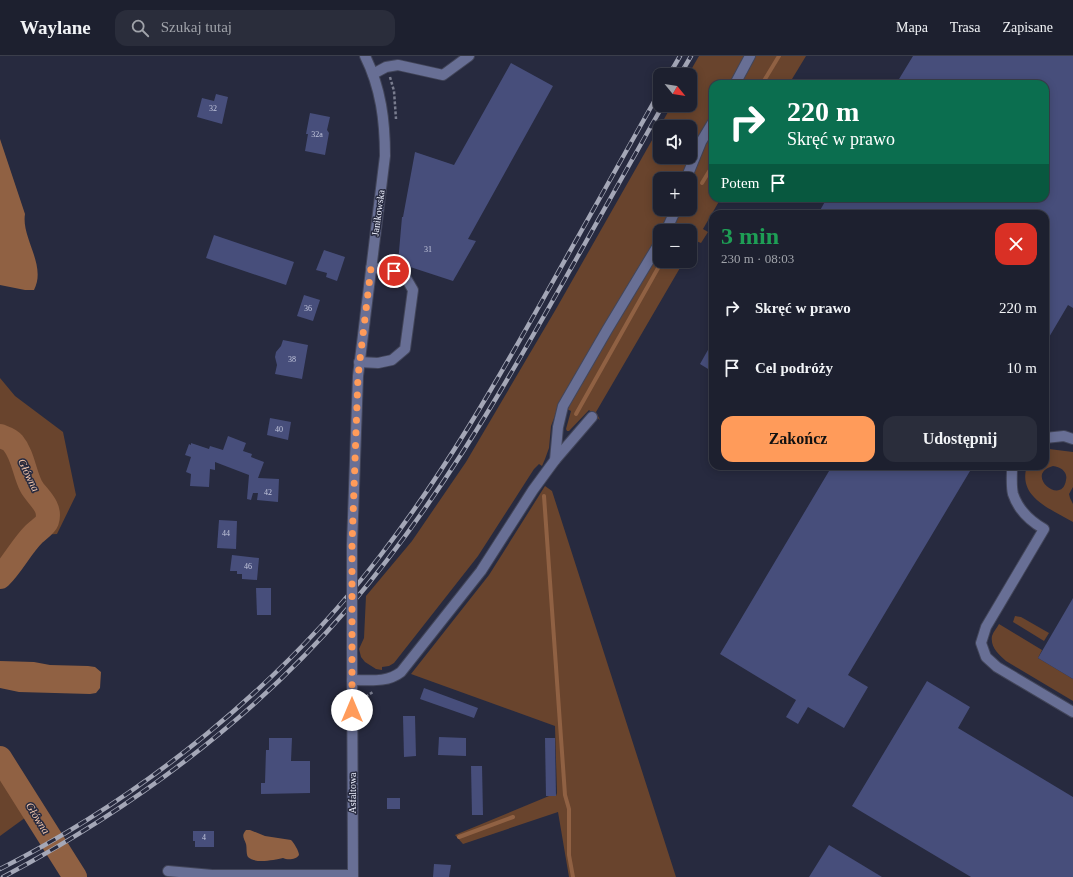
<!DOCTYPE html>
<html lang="pl">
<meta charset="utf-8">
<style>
body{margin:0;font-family:"Times New Roman",serif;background:#2a2d3b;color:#f1f3f6;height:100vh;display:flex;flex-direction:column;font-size:15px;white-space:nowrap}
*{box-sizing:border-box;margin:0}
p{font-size:13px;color:#a0a3aa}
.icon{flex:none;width:22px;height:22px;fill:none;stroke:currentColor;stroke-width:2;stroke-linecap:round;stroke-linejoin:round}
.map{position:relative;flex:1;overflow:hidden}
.sheet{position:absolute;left:709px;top:154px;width:340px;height:260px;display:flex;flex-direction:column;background:#1d202f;border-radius:12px;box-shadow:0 2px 10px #0003,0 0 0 1px #3b3e4b}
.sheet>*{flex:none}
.hud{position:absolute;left:709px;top:24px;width:340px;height:122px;border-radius:12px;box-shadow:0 2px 10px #0003,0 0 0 1px #3b3e4b;background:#0b6e4f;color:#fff;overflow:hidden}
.needle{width:26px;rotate:120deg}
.controls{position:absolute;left:653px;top:12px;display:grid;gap:8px}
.controls a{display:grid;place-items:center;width:44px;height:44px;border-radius:8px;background:#1d202f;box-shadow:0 2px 10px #0003,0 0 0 1px #3b3e4b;font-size:20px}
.pin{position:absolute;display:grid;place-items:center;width:34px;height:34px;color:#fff;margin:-17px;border:2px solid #fff;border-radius:50%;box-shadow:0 1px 4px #0007}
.me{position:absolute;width:44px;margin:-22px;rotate:0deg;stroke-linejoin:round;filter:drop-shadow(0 0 3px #0008)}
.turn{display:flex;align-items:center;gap:14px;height:84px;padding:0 12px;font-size:18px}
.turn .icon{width:52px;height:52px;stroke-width:2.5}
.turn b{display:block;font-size:28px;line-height:34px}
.then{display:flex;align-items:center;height:38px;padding:0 12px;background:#0003;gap:8px;font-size:15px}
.round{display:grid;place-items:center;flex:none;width:42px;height:42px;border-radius:12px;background:#2a2d3b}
.summary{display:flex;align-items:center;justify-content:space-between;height:68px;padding:0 12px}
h1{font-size:24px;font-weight:800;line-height:30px;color:#1e9e55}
.action{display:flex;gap:8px;margin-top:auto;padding:8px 12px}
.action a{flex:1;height:46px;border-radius:12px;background:#ff9b5a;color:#111;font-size:16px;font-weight:800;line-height:46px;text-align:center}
.action a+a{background:#2a2d3b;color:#f1f3f6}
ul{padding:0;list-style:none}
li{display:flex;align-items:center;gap:12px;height:60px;padding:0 12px}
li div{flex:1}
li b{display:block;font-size:15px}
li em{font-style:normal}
header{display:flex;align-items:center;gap:24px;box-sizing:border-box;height:56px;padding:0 20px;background:#1d202f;border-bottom:1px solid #3b3e4b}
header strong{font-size:19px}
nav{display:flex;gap:22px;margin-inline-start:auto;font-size:14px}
.search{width:280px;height:36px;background:#2a2d3b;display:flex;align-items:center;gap:10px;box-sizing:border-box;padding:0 14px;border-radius:12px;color:#a0a3aa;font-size:15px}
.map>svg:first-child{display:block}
.green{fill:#69442d;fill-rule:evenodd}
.water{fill:#906143}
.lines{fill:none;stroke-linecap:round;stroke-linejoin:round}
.stream{stroke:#906143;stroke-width:4}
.river{stroke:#906143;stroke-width:24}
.building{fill:#474e7b}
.minor-casing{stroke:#424559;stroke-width:12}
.path{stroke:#7a7d8f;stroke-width:2.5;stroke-dasharray:3 2;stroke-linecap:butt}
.minor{stroke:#686f95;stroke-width:10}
.rail-casing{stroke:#a4a7b7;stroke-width:4.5}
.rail{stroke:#272a3f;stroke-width:3;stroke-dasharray:9;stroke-linecap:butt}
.minor-bridge-casing{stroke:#424559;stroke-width:12;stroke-linecap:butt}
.minor-bridge{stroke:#686f95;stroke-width:10}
.route{stroke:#ff9b5a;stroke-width:7;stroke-dasharray:0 12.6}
.labels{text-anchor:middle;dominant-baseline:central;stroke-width:3;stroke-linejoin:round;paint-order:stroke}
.number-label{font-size:8px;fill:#c2c6dc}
.street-label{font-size:10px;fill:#ebeefc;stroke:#272a3f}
.water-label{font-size:11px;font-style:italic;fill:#f5c8ad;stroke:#272a3f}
</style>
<header>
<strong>Waylane</strong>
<div class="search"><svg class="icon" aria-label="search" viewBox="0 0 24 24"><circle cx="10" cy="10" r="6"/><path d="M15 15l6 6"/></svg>Szukaj tutaj</div>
<nav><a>Mapa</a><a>Trasa</a><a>Zapisane</a></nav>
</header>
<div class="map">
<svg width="1073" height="821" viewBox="0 0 1073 821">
<rect width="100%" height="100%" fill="#272a3f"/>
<g class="green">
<path d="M699,0h107l-17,28h-76v114h8l-18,31 5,3 -7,11 -5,-2 -6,10v-20h-30v30h24l-88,151 4,8 -11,-10 -20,21h-2l-1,-2 5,-18 -12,-6 -8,21 -2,22 -4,11 -3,7 -3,-2 -5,5 -56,87 -84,107 -5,3 -7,1v3l-6,-1 -11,-7 -4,-5 -2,-8 5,-11 2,-42 46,-55 54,-79 90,-153 116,-204h18v-30h-2zM660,71h30v30h-30zM660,123h30v30h-30z"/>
<path d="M0,322l15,18 48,36 13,63 -19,39 -17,1 -40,45z"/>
<path d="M1049,393l24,3v35l-4,7 1,4 3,6v18c-22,-13 -56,-25 -46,-56h18v-15zM1053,410c8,1 15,6 13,14 -4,27 -43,-6 -13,-14z"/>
<path d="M545,430l7,5 124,386h-107l-11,-65 -95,32 -8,-9 94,-39h7l1,-3 -2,-67 -144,-52 78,-99z"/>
<path d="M1015,560l6,1 28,16 -5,8 -31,-19z"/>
<path d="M999,568l43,26 -4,8 35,21v22l-67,-40c-7,-6 -16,-14 -14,-25 1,-4 5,-8 7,-12z"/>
<path d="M0,706l33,50 -33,24z"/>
</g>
<g class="water">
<path d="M0,83l25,75c-4,24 22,51 9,76h-9l-25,-5z"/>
<path d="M0,605l34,1 16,3 38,1 7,1 6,5 -1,16 -4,5 -6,1 -71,-2 -19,-4z"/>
<path d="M246,774h4l15,6 26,4c3,3 8,11 8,15 -3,5 -12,5 -16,3 -9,2 -28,6 -35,-1 -2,-3 -1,-9 -2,-13 -2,-6 -5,-8 0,-14z"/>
</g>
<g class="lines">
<g class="stream">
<path d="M762,28l17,-28"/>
<path d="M702,127l11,-18"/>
<path d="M576,358l86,-153"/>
<path d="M544,440l21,299 4,14v46l4,22"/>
<path d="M459,781l54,-20"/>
</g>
<g class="river">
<path d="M0,380c5,2 10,3 13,7 10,12 11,29 18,43 5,10 21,20 16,35 -2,5 -9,9 -13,13 -13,13 -21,30 -34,43"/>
<path d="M0,702l75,119"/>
</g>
</g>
<g class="building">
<path d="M913,0h160v252l-5,-3 -23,39v-130h-227l9,-16h218v-114h-149z"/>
<path d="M511,7l42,23 -85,153 8,2 -23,40 -55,-18 4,-46h1l12,-65 39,13z"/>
<path d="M216,38l12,3 -6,27 -25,-7 5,-19 12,3z"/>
<path d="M310,57l20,4 -3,13 2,3 -4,22 -20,-4 3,-17h-2z"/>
<path d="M214,179l80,27 -8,23 -80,-27z"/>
<path d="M324,194l21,7 -8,24 -11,-4 1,-4 -11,-3z"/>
<path d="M304,239l16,5 -7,21 -16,-5z"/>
<path d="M283,284l25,5 -6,34 -27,-5 2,-9 -2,-8 1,-5 5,-6z"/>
<path d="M713,285v31l-13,-8z"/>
<path d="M270,362l21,4 -3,18 -21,-5z"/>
<path d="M228,380l18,7 -3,8 9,3 -1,3 13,5 -6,16 21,1 -1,23 -21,-2 1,-7h-5l-2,7 -4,-1 2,-24 -34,-13v8l-5,-1 -1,18 -19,-1 1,-12 -5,-2 5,-15 -6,-2 4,-11 2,1v-2l18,6 1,-3 13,4z"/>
<path d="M832,410h141l-125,209 20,12 -24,41 -36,-21 -10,17 -12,-7 10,-17 -76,-46z"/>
<path d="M219,464l18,1 -1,28 -19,-1z"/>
<path d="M232,499l27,3 -2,22 -15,-1v-5h-5v-3h-7z"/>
<path d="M256,532h15v27h-14z"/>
<path d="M1073,542v81l-35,-21z"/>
<path d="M927,625l43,26 -12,21 115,69v80h-102l-119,-71z"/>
<path d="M424,632l54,20 -4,10 -54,-19z"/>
<path d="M403,660h12l1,40 -12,1z"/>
<path d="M439,681l27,1v18l-28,-1z"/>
<path d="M269,682h23l-1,23h19v32l-49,1v-11h4l1,-33h3z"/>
<path d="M545,682h10l1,58h-10z"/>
<path d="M471,710h11l1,49h-11z"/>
<rect x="387" y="742" width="13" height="11"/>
<path d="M193,775h21v16h-19v-6h-2z"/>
<path d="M829,789l53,32h-73z"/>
<path d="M434,808l17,1 -2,12h-16z"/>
</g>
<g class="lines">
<defs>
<g id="minor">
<path d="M373,18l13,-7 12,-2 45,10 26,-19"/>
<path d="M735,28l15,-28"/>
<path d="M686,123l15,-37 12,-20"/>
<path d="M666,175l10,-22"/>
<path d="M359,306l19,1 14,-3 13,-11 8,-59 -10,-17 -17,-4 -15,-1"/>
<path d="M1045,382l19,-2 9,3"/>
<path d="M555,404l37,-43"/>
<path d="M1013,410l-1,2c0,8 -1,18 1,26 5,15 17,27 31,35l-58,98 -5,16 5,14 11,10 76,45"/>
<path d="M352,489l6,-169 27,-220c0,-35 -4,-68 -20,-100"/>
<path d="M352,594l1,227"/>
<path d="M352,624c17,0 35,3 49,-8l80,-101 52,-81 22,-30 3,-33 5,-21 44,-76 53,-88"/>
<path d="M168,815l44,4h141"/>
</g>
</defs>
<use href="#minor" class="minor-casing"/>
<g class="path">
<path d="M390,21l4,14 2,28"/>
<path d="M363,645l5,-6 5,-3"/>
</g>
<use href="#minor" class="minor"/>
<defs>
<g id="rail">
<path d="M669,19l11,-19"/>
<path d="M680,19l11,-19"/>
<path d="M0,813c146,-74 280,-183 380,-313 64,-83 116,-173 167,-264 38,-67 75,-134 113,-201"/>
<path d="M3,821c130,-69 250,-158 346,-270 84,-98 149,-209 212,-321 34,-60 68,-121 102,-181"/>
</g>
</defs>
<use href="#rail" class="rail-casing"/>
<use href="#rail" class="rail"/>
<defs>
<path id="minor-bridge" d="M352,594v-105"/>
</defs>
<use href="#minor-bridge" class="minor-bridge-casing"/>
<use href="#minor-bridge" class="minor-bridge"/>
</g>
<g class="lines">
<path class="route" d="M352,654v-165l6,-169 13,-108 23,3"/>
</g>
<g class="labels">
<g class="number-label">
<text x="213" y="52">32</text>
<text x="317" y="78">32a</text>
<text x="428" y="193">31</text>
<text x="308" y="252">36</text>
<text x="292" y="303">38</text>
<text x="279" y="373">40</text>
<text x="268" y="436">42</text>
<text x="226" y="477">44</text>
<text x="248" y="510">46</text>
<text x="204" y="781">4</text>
</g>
<g class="street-label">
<text transform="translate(378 157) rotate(-82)">Janikowska</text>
<text transform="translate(352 737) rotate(-90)">Asfaltowa</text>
</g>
<g class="water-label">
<text transform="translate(29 419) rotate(64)">Główna</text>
<text transform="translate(38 762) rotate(58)">Główna</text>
</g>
</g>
</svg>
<div class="controls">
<a><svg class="needle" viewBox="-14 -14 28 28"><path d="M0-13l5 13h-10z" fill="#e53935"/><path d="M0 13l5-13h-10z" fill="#a0a3aa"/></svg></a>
<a><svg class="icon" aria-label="sound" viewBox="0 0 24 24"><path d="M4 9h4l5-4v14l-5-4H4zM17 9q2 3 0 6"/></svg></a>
<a>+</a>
<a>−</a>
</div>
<div class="pin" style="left:394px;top:215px;background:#d93025"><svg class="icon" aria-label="arrive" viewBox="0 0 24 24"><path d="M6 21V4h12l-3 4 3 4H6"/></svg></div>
<svg class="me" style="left:352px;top:654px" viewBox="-20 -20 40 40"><circle r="19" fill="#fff"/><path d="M0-13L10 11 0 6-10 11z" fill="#ff9b5a"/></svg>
<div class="hud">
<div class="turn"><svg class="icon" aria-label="right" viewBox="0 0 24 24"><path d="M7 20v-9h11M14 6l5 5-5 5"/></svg><div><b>220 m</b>Skręć w prawo</div></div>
<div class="then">Potem<svg class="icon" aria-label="arrive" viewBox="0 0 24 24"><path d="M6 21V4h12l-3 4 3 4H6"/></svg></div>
</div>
<section class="sheet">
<div class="summary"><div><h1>3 min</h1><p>230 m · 08:03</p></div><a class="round" style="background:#d93025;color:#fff"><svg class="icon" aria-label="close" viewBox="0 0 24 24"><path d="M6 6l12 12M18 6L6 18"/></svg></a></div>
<ul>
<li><svg class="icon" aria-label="right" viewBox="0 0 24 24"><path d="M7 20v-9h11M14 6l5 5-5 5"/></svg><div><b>Skręć w prawo</b></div><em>220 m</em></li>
<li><svg class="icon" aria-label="arrive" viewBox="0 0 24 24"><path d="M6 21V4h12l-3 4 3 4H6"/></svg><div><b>Cel podróży</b></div><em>10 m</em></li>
</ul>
<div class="action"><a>Zakończ</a><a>Udostępnij</a></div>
</section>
</div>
